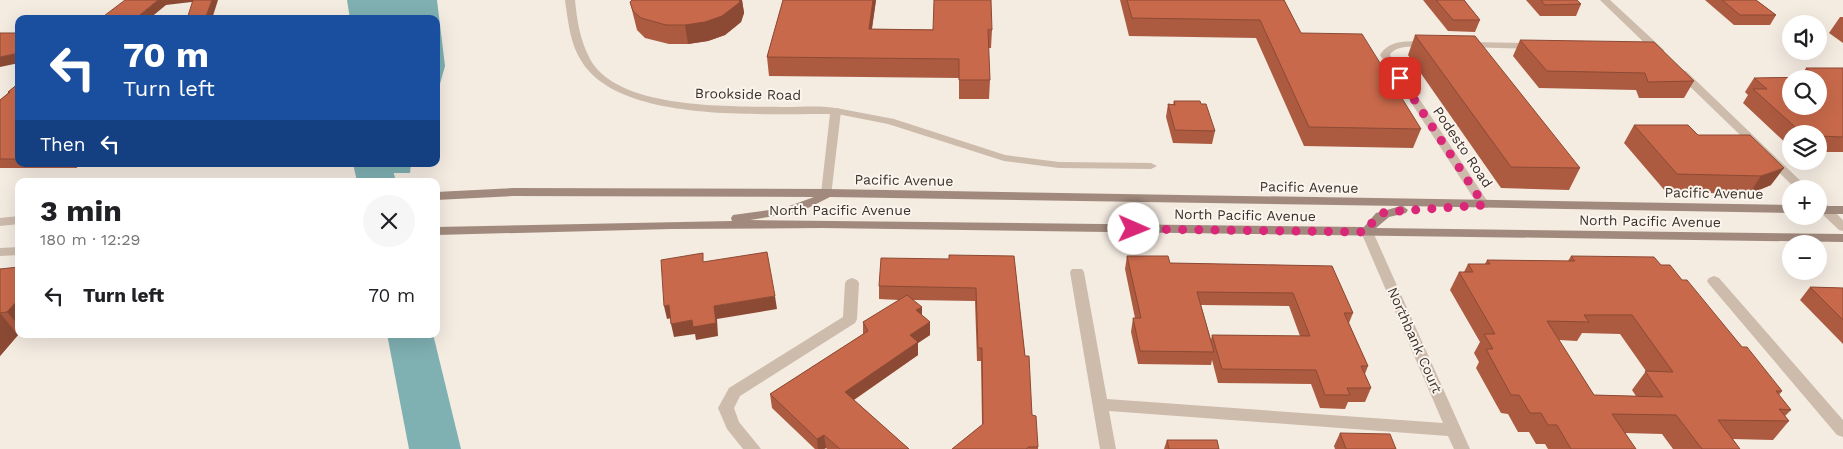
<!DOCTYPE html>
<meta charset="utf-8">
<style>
body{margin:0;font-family:"Work Sans",sans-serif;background:#f6f6f6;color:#202124;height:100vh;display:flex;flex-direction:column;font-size:19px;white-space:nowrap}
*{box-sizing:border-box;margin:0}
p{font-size:16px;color:#757577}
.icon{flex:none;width:28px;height:28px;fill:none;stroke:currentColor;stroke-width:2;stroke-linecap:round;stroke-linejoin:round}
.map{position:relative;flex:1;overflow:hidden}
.drawer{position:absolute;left:15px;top:178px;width:425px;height:160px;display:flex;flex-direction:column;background:#fff;border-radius:10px;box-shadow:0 5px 20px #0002}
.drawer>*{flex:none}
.guide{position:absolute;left:15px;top:15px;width:425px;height:152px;border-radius:10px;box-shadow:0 5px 20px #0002;background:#1a4fa0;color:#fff;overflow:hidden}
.controls{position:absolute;left:1782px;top:15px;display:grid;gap:10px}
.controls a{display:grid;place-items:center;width:45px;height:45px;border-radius:50%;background:#fff;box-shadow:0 5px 20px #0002;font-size:25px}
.pin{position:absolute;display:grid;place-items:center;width:42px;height:42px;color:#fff;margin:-21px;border-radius:10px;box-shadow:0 2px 8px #0006}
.me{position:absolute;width:55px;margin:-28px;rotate:91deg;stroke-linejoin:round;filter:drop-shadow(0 0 4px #0008)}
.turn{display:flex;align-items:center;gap:18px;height:105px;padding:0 25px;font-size:22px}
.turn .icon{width:65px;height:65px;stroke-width:2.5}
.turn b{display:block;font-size:35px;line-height:42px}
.then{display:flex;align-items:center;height:48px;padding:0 25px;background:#0003;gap:10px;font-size:19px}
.round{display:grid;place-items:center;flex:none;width:52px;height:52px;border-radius:26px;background:#f6f6f6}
.headline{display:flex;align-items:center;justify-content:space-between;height:85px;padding:0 25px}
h1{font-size:30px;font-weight:700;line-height:38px}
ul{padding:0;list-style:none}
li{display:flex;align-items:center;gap:15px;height:65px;padding:0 25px}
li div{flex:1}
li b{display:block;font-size:19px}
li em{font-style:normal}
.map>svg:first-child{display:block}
.water{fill:#7fb0b2}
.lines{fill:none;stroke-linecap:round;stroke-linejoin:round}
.river{fill:#7fb0b2;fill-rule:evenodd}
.minor{fill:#cdbbac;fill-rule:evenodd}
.tertiary{fill:#cdbbac;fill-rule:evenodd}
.secondary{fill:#a18a7d;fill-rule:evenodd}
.wall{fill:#ac5a40;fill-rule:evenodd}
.shaded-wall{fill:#8c4a34}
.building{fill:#c8694b;stroke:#8c4a34;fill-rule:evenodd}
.route{stroke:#db2777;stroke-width:9;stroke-dasharray:0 16.2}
.labels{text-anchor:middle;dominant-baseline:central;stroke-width:4;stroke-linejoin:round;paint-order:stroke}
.street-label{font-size:14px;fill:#3b302b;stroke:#fbf5ee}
</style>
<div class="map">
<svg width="1843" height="449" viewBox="0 0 1843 449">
<rect width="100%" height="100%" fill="#f4ebe1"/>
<g class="water">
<path d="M347,0h90l8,66 -9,32v-79h-86z"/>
<path d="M365,164h46l-1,9h-46z"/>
</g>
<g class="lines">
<g class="river">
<path d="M353,164h38l5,17h-39z"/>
<path d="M387,334h46l28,115h-52z"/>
</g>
<g class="minor">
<path d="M1429,41l3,1v4c-12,3 -35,-4 -42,9l100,150 -2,3h-8l-100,-153c10,-17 31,-13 49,-14z"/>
<path d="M1467,42l67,1 5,3 -5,3 -70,-2 -2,-2z"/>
<path d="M836,108l58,11 111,36 54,7 92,1 6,3 -6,3 -92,-1 -55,-7 -116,-37 -56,-11 -1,-2z"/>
<path d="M1367,228l6,4 97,217h-16l-6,-13 -339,-25 7,38h-16l-30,-177 2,-3h10l2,3 23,127 336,24 -82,-191z"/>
<path d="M1714,276l5,2 124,142v17l-6,-2 -128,-151 -2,-3 2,-3z"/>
<path d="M852,278l5,2 2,3 -2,36 -2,4 -115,73 -6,12 5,14 22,27h-18l-16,-20 -9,-21 11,-20 114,-71 2,-34 2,-3z"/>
</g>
<g class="tertiary">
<path d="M565,0h10c2,21 5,40 15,59 28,52 145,47 196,48 17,0 37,-2 54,2l1,2 -10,85 -4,1 -6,-4 9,-79c-65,-1 -209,10 -248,-52 -12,-18 -14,-41 -17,-62z"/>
<path d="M1600,0h10l54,50v4h-8z"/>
<path d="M1682,70l4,1 123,118h-13l-118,-114 -1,-2z"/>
<path d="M1819,200l4,1 20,19v11l-4,-1 -20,-19z"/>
<path d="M19,216v8l-19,2v-8z"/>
<path d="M19,247v8l-19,1v-8z"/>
</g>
<g class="secondary">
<path d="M514,188l313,1 964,16v8l-388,-7 5,4 -2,3 -17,4 -13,11 467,6v8l-1020,-14 -152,1 -235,6v-8l296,-6 -1,-3 2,-3 51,-7 30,-11 -300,-1 -78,4v-8zM830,197l571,9 -25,7 -12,14 -614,-7 50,-8z"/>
<rect x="1819" y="206" width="24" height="8"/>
</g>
</g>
<g class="wall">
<path d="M632,0h110l2,13 -3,9 -16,13 -17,6 -20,3h-19l-24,-6 -8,-8 -7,-28z"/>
<path d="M783,0h93l-4,29 120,1 -1,18h-3l2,32 -1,19h-30v-21l-190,-2 -2,-19z"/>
<path d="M1120,0h164l17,33 120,96 -8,19 -109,-2 -48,-108 -127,-2z"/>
<path d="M1423,0h41l16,20 -5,12 -27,-1z"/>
<path d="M1526,0h51l4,4 -5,12h-36z"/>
<path d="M1705,0h51l20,15 -6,10h-36z"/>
<path d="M1840,17h3v26l-14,-10z"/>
<path d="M1415,35l165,133 -11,22 -68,-2 -93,-133z"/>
<path d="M1520,40l174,41 -10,17h-45l-3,-8 -97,-2 -26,-32z"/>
<path d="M1806,68h37v84h-24v-18h-28v14l-48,-45 5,-8 -3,-3 9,-14 46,-1z"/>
<path d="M19,83v81h62l-5,4h-76v-68l8,-7v-1z"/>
<path d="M1174,101l27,3 14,27 -3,13 -39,-1 -7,-26 2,-13 5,1z"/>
<path d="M1634,125l64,10h52l21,50 -22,9 -83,-2 -42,-49z"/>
<path d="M1014,256l11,100 7,59 6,32v2h-86l30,-24 -1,-64h-4l-2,-60 -62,-1 9,15 8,7v13l-12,8v12l-64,45 55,49h-82l-1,-1 -2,1h-9l-43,-41 -2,-14 93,-60v-12l36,-22 -20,-1v-13l70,-27z"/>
<path d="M1127,256l43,7 162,3 21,47 -4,10 19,43 -3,8 6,14 -6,14h-17l-3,7 -25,-1 -9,-24 -93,-1 -6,-23 -1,5 -73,-1 -7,-32 2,-14h2l-10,-49zM1201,305l88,1 11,30 -88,-1 -1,5z"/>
<path d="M1571,256l90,9 21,15 100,111 -3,4 12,15 -6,6 4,5 -16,19 -40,-1 7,10h-67l-11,-15 -37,-1 11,16h-88l-3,-5h-9l-7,-12h-11l-10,-18 -7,-1 -25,-45 3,-6 -5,-9 6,-11 -30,-52 9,-18h5l4,-8h17l2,-4 81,1zM1582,333l38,1 26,37 -14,19 4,6 -42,-1 -35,-55 18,1z"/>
<path d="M19,267v67h7v1h-8l-18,21v-87z"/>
<path d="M1810,287l33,1v56l-43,-44z"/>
<path d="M1340,433l56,16h-61l-1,-3z"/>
<path d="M1167,440l52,9h-55z"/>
</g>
<g class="shaded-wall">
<path d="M158,0h42v1l-34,4 -17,14h-14z"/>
<path d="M212,0h6l-6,19h-7z"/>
<path d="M740,0h2l2,13 -3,9 -16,13 -17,6 -20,3 -3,-19z"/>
<path d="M873,0h3l-7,47v-18z"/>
<path d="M19,53v10l-19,4v-10z"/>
<path d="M73,164h8l-5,4z"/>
<path d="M1784,168l-13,17 -22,9 12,-18z"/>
<path d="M775,296l2,13 -60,10 1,17 -22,4 -1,-6 -21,3 -3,-13 21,-4 22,-14z"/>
<path d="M19,299v27l-12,-14z"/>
<path d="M669,305l3,13 -5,1 -3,-13z"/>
<path d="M922,307v13l-6,-10z"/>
<path d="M0,313l18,22 -18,21z"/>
<path d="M930,322v13l-12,8v12l-72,50 -1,-13 65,-57z"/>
<path d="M824,435l2,13 -2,1h-6l-1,-10z"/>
</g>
<g class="building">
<path d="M125,0h33l-23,19h-35z"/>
<path d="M193,0h19l-7,19h-18z"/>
<path d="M632,0h108l-1,3 -17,13 -17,6 -20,3h-19l-25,-7 -8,-7 -3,-9z"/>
<path d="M783,0h90l-4,29 64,1 1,-30h57l1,30 -4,-1 2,51h-31v-21l-192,-2z"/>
<path d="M1127,0h157l17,33 61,1 59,95 -112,-2 -49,-107 -128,-2z"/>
<path d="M1436,0h28l16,20h-27z"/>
<path d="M1541,0h36l4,4 -36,1z"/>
<path d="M1722,0h34l20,15h-36z"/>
<path d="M0,33h19v20l-19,4z"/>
<path d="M1415,35l60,1 105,132 -69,-1z"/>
<path d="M1520,40l134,2 40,39 -46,1 -3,-9 -98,-2z"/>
<path d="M1806,68h37v69l-24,-1v-2h-16l-50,-45h14l-13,-11 64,-1zM1791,79h28v27h-28z"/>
<path d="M19,83v76h-19v-59l10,-8h-2z"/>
<path d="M1174,101h26l1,3h5l9,27 -40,-1 -7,-26 7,1z"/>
<path d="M1634,125h54l10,10h52l34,33 -23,8 -84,-2z"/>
<path d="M767,252l8,44 -61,10 2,17 -23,4 -1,-7 -21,4 -2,-19 -5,1 -3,-46 42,-7v9z"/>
<path d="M949,255l65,1 11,100h4l3,59 4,1 2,31h-9l-3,2h-74l31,-25 -1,-76h-4l-2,-60 -97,-2 2,-28 68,1z"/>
<path d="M1127,256h41l2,7 162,3 21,47h-9l24,53h-7l10,22h-24l3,7h-25l-9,-25 -94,-1 -10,-34 98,1 -17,-43 -96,-1 17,60 -74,-1 -7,-33h8z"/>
<path d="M1571,256l83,1 7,8h9l12,15h5l55,67h5l35,44h-6l15,19 -12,-1 10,12 -71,-1 22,29h-38l-26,-34 -64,-1 24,35h-65l-14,-24h-9l-7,-12h-11l-11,-18h-8l-25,-46h7l-9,-15h11l-36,-62h14l-5,-8h22l-3,-4 88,1zM1584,315h48l41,57 -28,-1 18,26 -69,-2 -47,-74 42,1z"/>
<path d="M19,267v32l-12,13 -7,1v-44z"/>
<path d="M1810,287l33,1v32z"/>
<path d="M907,295l15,12 -6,3 14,12 -20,13 8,7 -73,50 64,57h-69l-16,-14 -7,4 -47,-45 98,-63 -5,-9z"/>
<path d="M1340,433l50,1 6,15h-50z"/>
<path d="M1167,440h50l2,9h-50z"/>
</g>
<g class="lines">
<path class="route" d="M1134,229l233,3 7,-13 11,-7 99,-7 -84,-127"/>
</g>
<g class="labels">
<g class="street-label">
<text transform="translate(748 94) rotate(1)">Brookside Road</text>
<text transform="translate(1463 147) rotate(56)">Podesto Road</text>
<text transform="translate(904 180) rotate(1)">Pacific Avenue</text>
<text transform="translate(1309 187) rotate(1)">Pacific Avenue</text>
<text transform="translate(1714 193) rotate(1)">Pacific Avenue</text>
<text x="840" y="210">North Pacific Avenue</text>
<text transform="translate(1245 215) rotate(1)">North Pacific Avenue</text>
<text transform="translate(1650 221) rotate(1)">North Pacific Avenue</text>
<text transform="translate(1415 340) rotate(66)">Northbank Court</text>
</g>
</g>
</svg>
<div class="controls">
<a><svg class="icon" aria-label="sound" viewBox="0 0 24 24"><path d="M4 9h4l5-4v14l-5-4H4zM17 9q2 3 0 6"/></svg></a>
<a><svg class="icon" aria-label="search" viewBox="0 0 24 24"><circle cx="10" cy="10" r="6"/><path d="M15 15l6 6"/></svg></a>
<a><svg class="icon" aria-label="layers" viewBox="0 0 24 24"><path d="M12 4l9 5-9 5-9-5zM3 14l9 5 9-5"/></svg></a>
<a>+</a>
<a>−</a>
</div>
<div class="pin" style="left:1400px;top:78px;background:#d93025"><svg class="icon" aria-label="arrive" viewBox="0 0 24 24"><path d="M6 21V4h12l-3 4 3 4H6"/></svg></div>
<svg class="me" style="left:1134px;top:229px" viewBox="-20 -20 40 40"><circle r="19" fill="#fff"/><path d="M0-13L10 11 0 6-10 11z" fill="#db2777"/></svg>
<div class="guide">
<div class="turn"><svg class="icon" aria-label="left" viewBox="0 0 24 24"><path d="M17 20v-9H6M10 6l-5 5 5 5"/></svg><div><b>70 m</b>Turn left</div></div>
<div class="then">Then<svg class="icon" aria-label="left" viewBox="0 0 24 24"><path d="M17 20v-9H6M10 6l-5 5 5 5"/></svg></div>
</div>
<section class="drawer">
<div class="headline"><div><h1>3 min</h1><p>180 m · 12:29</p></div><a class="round"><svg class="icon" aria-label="close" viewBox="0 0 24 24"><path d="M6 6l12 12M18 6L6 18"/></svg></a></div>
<ul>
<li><svg class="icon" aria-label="left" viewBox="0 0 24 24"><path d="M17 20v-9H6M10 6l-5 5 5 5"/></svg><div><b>Turn left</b></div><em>70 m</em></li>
</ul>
</section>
</div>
